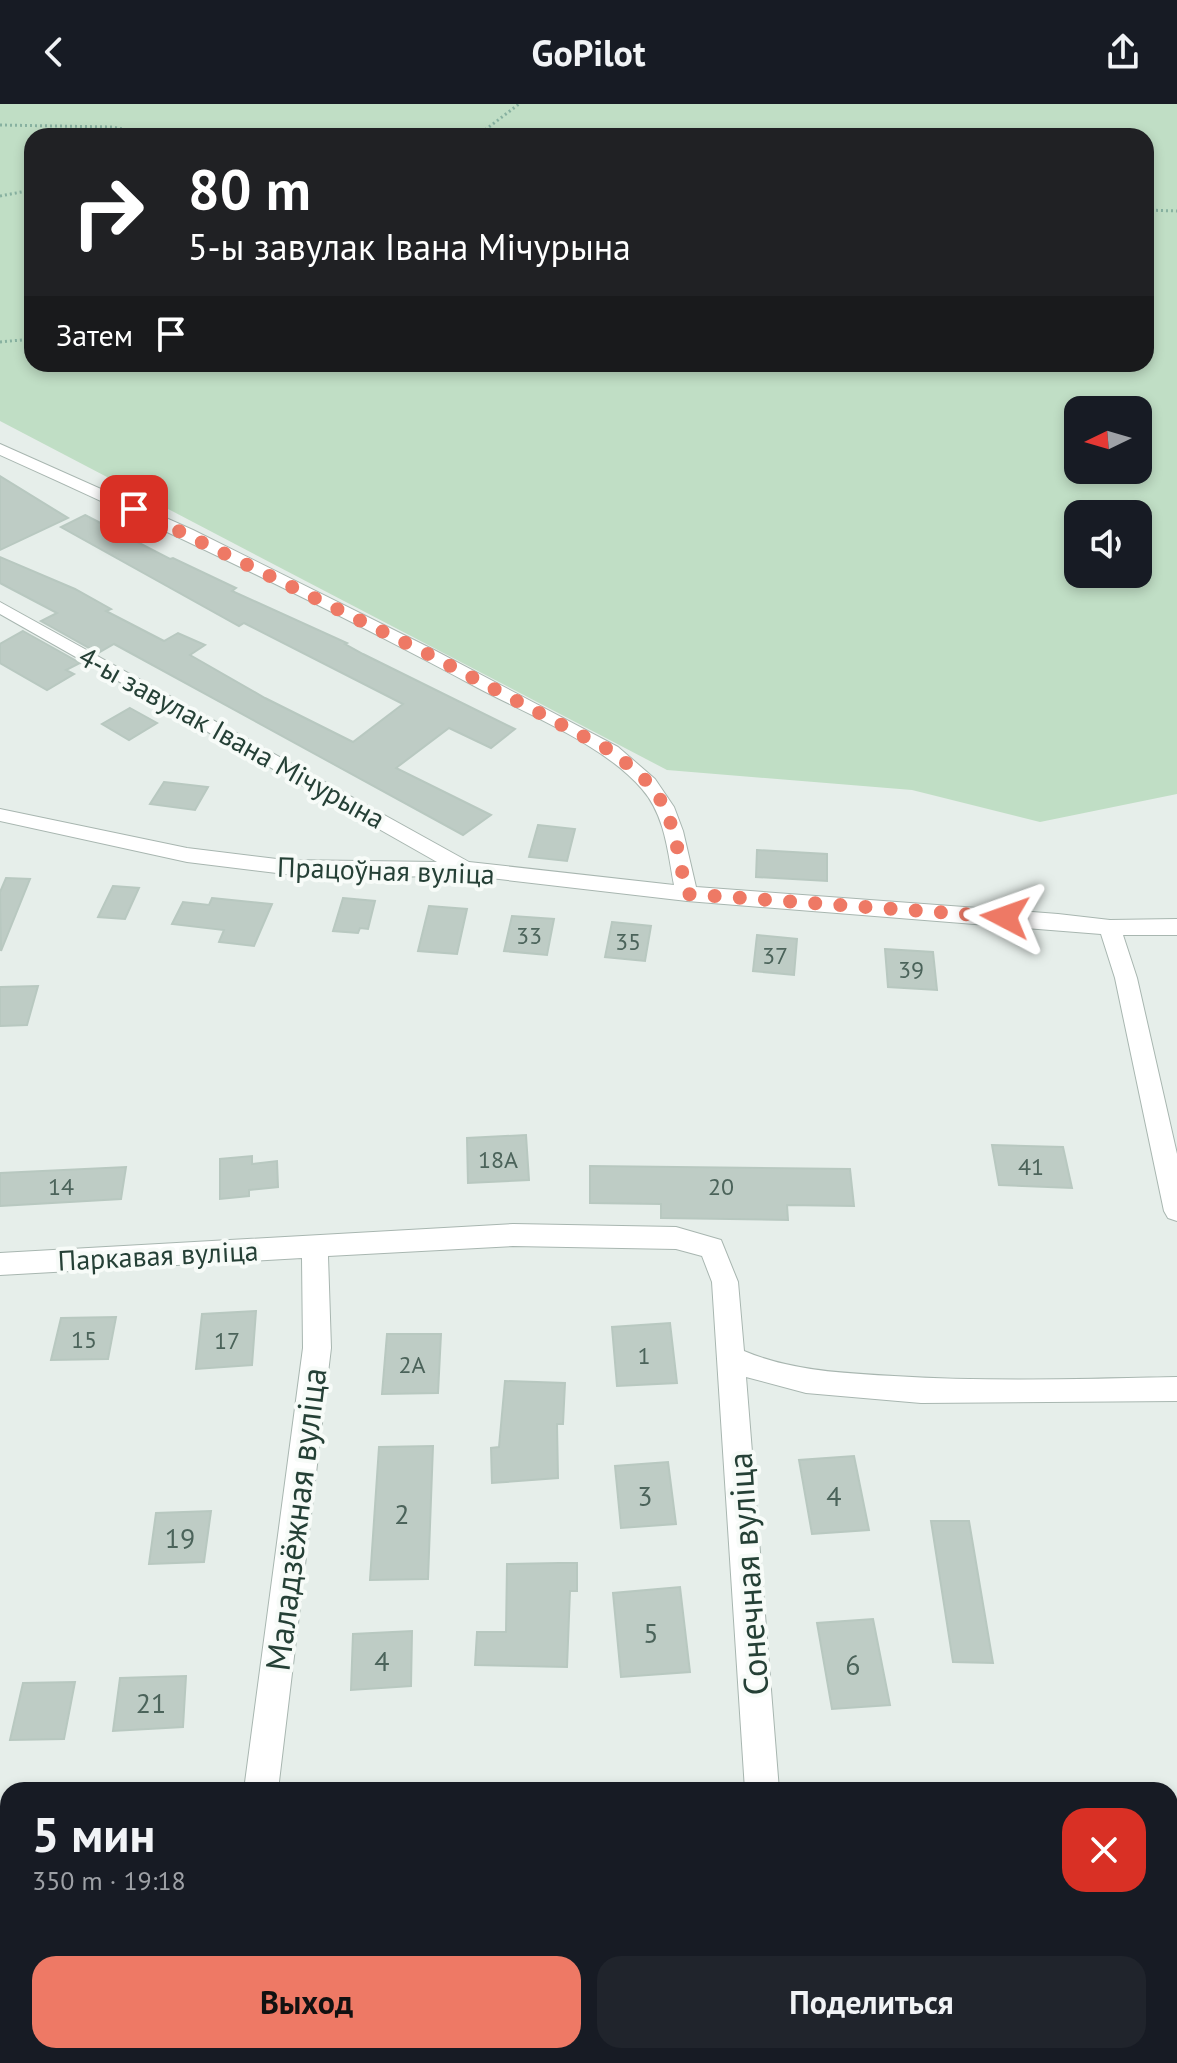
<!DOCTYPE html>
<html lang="ru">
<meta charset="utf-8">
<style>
body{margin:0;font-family:"PT Sans",sans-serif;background:#20242c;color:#f1f3f6;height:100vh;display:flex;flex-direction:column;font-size:30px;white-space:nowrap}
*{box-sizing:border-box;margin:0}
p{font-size:26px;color:#9ea1a6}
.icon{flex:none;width:44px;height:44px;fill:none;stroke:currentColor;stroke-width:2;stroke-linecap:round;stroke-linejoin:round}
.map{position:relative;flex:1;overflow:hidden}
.side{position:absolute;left:0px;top:1678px;width:1178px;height:282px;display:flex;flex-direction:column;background:#171b24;border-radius:24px 24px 0 0;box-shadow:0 4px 12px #0003}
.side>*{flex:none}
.hud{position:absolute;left:24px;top:24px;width:1130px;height:244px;border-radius:24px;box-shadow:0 4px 12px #0003;background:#202124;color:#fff;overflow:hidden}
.needle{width:52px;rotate:265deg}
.fabs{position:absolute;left:1064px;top:292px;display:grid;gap:16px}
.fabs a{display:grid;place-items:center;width:88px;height:88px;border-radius:16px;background:#171b24;box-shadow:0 4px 12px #0003;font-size:40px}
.pin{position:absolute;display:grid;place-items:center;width:68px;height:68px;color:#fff;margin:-34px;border-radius:16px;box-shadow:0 4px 12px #0006}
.me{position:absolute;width:88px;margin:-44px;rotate:274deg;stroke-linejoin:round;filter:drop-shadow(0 0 6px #0008)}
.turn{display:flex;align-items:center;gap:28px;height:168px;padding:0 32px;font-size:36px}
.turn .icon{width:104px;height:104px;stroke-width:2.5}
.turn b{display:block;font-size:56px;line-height:68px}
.then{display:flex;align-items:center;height:76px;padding:0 32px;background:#0003;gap:16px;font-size:30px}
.round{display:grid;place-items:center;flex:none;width:84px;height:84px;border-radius:24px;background:#20242c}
.headline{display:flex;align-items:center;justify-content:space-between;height:136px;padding:0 32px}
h1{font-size:48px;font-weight:700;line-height:60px}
.primary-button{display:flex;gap:16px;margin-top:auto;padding:16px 32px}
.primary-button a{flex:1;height:92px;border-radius:24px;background:#ee7965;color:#111;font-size:32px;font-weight:700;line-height:92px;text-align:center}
.primary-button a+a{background:#20242c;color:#f1f3f6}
header{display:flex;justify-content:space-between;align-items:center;height:104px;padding:0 32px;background:#171b24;font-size:36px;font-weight:700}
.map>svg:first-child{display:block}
.green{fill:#c0dec5;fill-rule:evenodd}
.building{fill:#beccc5;stroke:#b8c8c0;stroke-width:2}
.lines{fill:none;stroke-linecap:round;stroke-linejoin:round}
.minor-casing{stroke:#a8b6b0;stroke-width:2}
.path{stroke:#87b1a0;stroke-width:3;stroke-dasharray:2 3;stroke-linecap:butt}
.minor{fill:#fff;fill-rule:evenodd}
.route{stroke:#ee7965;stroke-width:14;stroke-dasharray:0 25.2}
.labels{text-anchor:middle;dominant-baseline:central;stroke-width:8;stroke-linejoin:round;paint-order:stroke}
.number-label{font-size:24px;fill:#4b635a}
.street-label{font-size:28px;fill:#254036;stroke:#f7fbf8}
.near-number-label{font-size:28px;fill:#4b635a}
.near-street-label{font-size:34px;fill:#254036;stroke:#f7fbf8}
</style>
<header><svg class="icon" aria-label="back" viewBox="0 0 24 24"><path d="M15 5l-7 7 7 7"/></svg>GoPilot<svg class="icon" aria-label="share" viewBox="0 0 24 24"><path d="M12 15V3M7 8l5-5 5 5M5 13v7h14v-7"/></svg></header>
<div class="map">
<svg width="1177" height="1959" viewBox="0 0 1177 1959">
<rect width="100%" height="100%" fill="#e6eeea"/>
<path class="green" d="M0,0h1177v690l-137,28 -128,-32 -245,-20 -667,-349zM32,32h1114v228h-1114zM1078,306h60v60h-60zM1078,410h60v60h-60z"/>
<g class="building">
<path d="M0,372l68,42 -68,32z"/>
<path d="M85,411l85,44 3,-1 63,30 -4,3 115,52 -2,1 18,10 152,75 -24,19 -42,-20 -53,40 95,47 -28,20 -349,-191 -16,9 -57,-32 16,-8 -57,-30v-26l75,32 36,20 -5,2 58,30 14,-8 27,12 -15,10 75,43 88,44 50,-38 -159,-81 -5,3 -178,-99z"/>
<path d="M23,527l57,32 -14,7 8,4 -27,16 -47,-27v-19z"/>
<path d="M130,604l27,15 -28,17 -27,-16z"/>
<path d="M164,678l44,5 -13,23 -45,-6z"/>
<path d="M538,721l37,4 -8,32 -38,-4z"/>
<path d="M757,746l70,4v27l-71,-4z"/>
<path d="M6,774l24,1 -29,72 -1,-59z"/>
<path d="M113,782l26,2 -14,31 -27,-2z"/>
<path d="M212,794l60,6 -18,42 -35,-4 5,-12 -52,-6 11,-22 26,3z"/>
<path d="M343,794l32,3 -7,28 -8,-1 -2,5 -25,-2z"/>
<path d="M429,802l38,3 -10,45 -39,-3z"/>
<path d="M512,812l42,3 -7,36 -43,-4z"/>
<path d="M612,818l39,4 -6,35 -40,-4z"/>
<path d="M757,831l40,4 -3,36 -41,-4z"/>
<path d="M885,845l48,3 4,38 -49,-3z"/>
<path d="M38,882l-11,39 -27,1v-39z"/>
<path d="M526,1031l3,45 -61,3 -1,-45z"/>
<path d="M992,1041l71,2 9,41 -73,-3z"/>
<path d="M252,1052v8l25,-3 1,26 -29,3v6l-29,3v-40z"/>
<path d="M590,1062l260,3 4,37 -67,-1 1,15 -127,-2v-14l-71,-1z"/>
<path d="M126,1063l-5,32 -121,7v-33z"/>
<path d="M256,1207l-4,54 -56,4 6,-55z"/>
<path d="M116,1213l-8,42 -57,1 10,-42z"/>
<path d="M670,1219l7,60 -60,3 -5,-59z"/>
<path d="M387,1230h54l-3,59 -56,1z"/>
<path d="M505,1277l60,2 -2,41h-6l1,54 -66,5 -1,-35 8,-1z"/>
<path d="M433,1342l-5,133 -58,1 9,-133z"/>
<path d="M854,1352l15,74 -57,4 -13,-74z"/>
<path d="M668,1358l8,62 -55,4 -6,-62z"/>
<path d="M211,1407l-7,51 -55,2 7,-51z"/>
<path d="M931,1417h38l24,142 -40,-1z"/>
<path d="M559,1459h18v28h-7l-3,76 -92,-2 2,-33h29l1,-68z"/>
<path d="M680,1483l10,85 -69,5 -8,-84z"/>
<path d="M873,1515l17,86 -58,4 -15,-86z"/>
<path d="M412,1527l-1,55 -60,4 2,-56z"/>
<path d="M186,1572l-3,51 -70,4 7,-53z"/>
<path d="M75,1578l-11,57 -54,1 13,-57z"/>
</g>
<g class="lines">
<defs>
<g id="minor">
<path d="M0,340l193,86 241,120 184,97 37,32 19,28 9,24 13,56 362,27 52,6 67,-1v16h-54l14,43 40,176v67l-9,-3 -4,-7 -49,-233 -14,-44 -414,-33 -223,-26 -70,2 -109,-3 -98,-12 -187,-41v-12l187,39 98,12 152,2 -437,-248v-12l469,260 205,23c-6,-32 -9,-70 -32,-96 -39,-45 -111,-73 -164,-101 -156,-84 -316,-160 -478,-233z"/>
<path d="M513,1120l163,3 45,13 17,42 6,69c48,20 99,22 150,25 95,6 189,3 283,1v24l-256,2 -115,-10 -60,-16 33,413h-34l-33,-508 -10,-26 -26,-7 -163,-3 -185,10 3,92 -53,442h-34l59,-442 -1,-90 -302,17v-22z"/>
<path d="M208,1952h38l-1,7h-38z"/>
<rect x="762" y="1952" width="38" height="7"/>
</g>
</defs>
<use href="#minor" class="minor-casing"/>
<g class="path">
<path d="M0,21l112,2 48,9"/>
<path d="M466,32l19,-6 34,-26"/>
<path d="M0,92l32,-6"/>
<path d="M1146,106l31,1"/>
<path d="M0,238l32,-3"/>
</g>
<use href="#minor" class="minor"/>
</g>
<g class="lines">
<path class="route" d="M134,405l294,145 183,97c16,13 36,27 47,45 18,28 21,66 29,98l318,23"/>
</g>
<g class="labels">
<g class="number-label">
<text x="529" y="831">33</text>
<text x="628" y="837">35</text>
<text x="775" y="851">37</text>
<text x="911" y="865">39</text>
<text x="498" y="1055">18А</text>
<text x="1031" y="1062">41</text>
<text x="61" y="1082">14</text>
<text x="721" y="1082">20</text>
<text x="84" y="1235">15</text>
<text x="227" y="1236">17</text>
<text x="644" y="1251">1</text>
<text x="412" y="1260">2А</text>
</g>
<g class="street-label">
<text transform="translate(232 633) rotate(29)">4-ы завулак Івана Мічурына</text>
<text transform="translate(386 766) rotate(2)">Працоўная вуліца</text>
<text transform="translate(158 1151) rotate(-3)">Паркавая вуліца</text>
</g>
<g class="near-number-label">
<text x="645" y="1391">3</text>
<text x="834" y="1391">4</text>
<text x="402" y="1409">2</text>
<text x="180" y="1433">19</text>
<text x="651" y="1528">5</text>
<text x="382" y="1556">4</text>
<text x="853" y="1560">6</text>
<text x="151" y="1598">21</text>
</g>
<g class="near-street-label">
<text transform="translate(295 1415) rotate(-83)">Маладзёжная вуліца</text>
<text transform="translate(747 1470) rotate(-94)">Сонечная вуліца</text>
</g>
</g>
</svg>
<div class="fabs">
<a><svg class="needle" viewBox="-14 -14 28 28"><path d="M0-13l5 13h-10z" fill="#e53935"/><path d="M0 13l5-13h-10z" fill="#9ea1a6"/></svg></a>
<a><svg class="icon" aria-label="sound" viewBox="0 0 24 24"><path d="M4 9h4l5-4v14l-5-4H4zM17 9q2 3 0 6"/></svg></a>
</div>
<div class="pin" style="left:134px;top:405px;background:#d93025"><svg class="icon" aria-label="arrive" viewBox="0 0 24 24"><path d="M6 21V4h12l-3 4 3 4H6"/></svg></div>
<svg class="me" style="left:1005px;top:813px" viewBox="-20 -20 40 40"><path d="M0-17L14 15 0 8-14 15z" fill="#ee7965" stroke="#fff" stroke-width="4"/></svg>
<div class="hud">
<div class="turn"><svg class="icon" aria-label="right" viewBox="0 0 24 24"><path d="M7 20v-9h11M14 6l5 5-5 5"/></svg><div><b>80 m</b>5-ы завулак Івана Мічурына</div></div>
<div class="then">Затем<svg class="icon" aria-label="arrive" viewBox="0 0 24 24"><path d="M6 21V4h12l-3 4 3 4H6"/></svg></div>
</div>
<section class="side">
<div class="headline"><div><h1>5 мин</h1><p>350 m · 19:18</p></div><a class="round" style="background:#d93025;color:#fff"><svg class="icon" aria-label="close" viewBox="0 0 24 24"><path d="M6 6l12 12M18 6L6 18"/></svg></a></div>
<div class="primary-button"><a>Выход</a><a>Поделиться</a></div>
</section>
</div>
